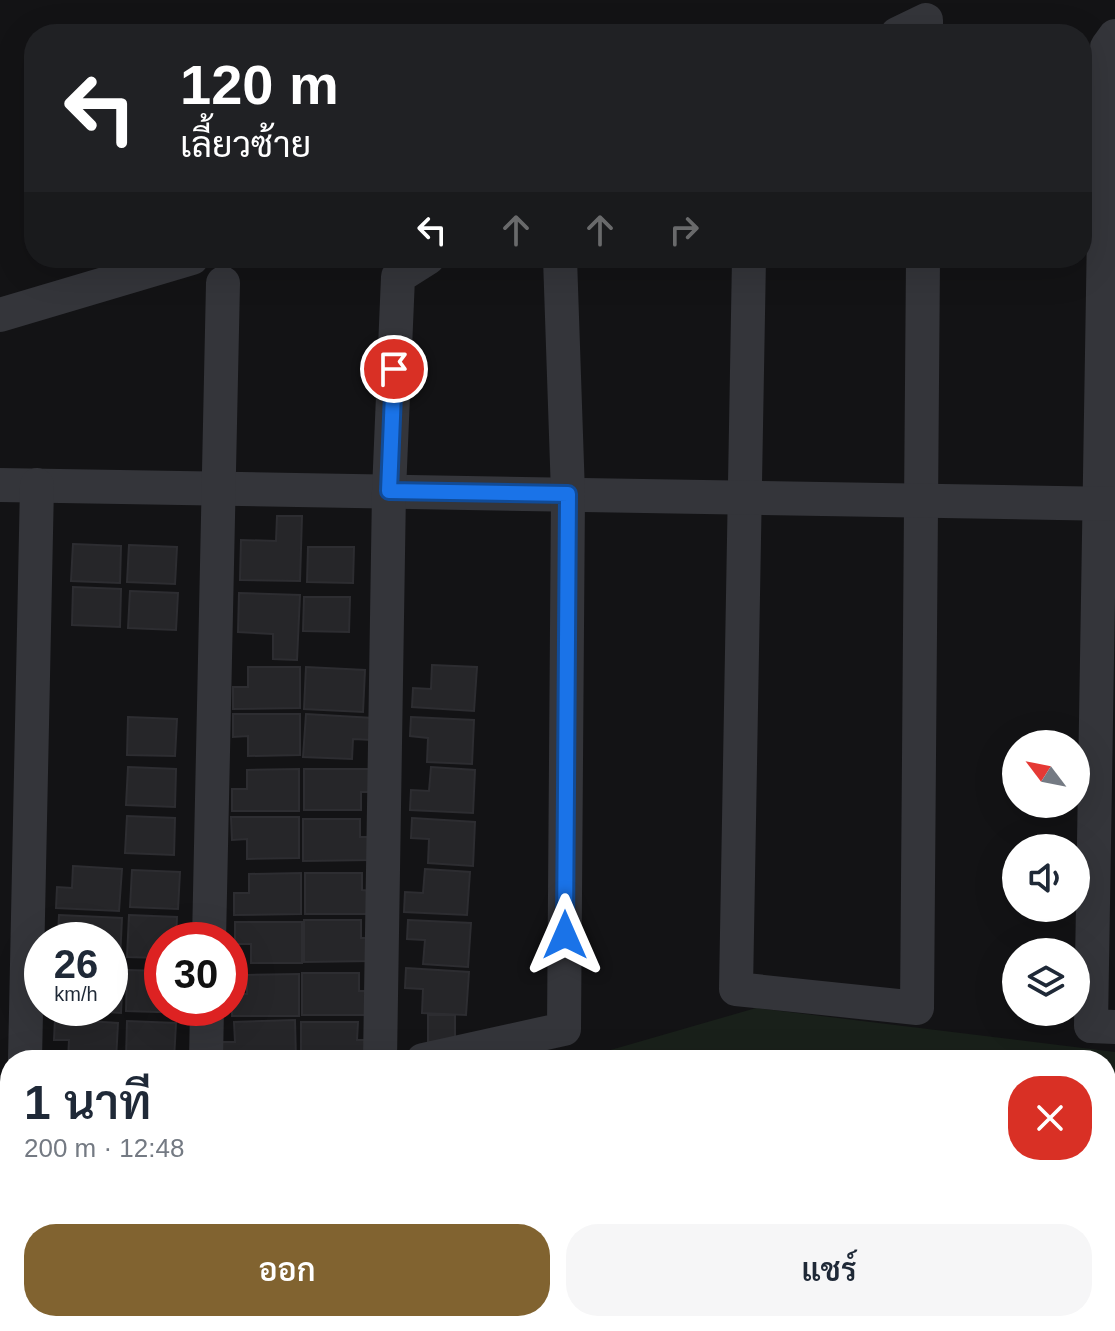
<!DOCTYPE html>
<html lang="th">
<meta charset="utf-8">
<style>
body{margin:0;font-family:Arial,Sarabun,sans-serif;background:#f6f6f7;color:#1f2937;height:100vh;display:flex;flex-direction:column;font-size:30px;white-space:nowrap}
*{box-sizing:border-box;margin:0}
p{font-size:26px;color:#747a83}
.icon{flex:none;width:44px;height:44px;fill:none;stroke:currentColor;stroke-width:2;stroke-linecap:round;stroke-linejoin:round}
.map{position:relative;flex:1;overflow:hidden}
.sheet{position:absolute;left:0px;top:1050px;width:1116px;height:282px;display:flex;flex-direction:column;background:#fff;border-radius:32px 32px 0 0;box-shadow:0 8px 32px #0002}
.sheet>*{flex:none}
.banner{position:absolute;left:24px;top:24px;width:1068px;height:244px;border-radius:32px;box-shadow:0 8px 32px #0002;background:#202124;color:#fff;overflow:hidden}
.needle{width:52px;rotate:302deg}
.buttons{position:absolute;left:1002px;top:730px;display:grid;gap:16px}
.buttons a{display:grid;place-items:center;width:88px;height:88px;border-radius:50%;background:#fff;box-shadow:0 8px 32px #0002;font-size:40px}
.speed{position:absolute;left:24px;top:922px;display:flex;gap:16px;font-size:40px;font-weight:700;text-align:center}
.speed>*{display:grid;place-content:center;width:104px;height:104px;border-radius:50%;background:#fff;box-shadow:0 8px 32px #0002;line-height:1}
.speed small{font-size:20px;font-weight:400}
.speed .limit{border:12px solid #d22;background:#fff;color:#111}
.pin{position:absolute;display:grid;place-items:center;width:68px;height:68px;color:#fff;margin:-34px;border:4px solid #fff;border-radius:50%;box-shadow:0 2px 8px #0007}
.me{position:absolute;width:88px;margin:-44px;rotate:0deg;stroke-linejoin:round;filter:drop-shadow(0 0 6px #0008)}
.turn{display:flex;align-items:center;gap:28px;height:168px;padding:0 24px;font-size:36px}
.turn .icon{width:104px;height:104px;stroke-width:2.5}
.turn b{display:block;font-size:56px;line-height:68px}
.lanes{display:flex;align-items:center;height:76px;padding:0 24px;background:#0003;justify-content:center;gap:40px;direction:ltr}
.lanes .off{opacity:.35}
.round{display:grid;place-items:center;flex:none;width:84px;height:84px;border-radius:32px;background:#f6f6f7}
.overview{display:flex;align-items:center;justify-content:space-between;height:136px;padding:0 24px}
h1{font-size:48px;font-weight:600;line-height:60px}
.button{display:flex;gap:16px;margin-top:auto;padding:16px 24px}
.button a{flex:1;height:92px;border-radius:32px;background:#816330;color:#fff;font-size:32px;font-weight:600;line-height:92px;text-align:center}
.button a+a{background:#f6f6f7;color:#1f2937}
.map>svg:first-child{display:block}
.green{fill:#19201a}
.water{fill:#293239}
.building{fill:#262629;stroke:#2d2d31;stroke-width:2}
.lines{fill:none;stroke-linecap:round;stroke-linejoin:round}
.minor{stroke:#34353a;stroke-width:34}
.route-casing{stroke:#114b97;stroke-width:20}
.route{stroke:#1a73e8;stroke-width:14}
</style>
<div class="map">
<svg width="1115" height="1331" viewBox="0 0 1115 1331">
<rect width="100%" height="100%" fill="#131315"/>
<g class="green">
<path d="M756,1008l359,44v200l-9,21v-213h-530z"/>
<path d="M372,1322h152l24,9h-186z"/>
<path d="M591,1322h494l-3,9h-495z"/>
</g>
<path class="water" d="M1115,1252v79h-33l3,-9h21v-49z"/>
<g class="building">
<path d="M277,516h25l-2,65 -60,-1 1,-40 35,1z"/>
<path d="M73,544l48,2 -1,37 -49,-2z"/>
<path d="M129,545l48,2 -2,37 -48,-2z"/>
<path d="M308,547h46l-1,36 -46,-1z"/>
<path d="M73,587l48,2 -1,38 -48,-2z"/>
<path d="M130,591l48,2 -2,37 -48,-2z"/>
<path d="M239,593l61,2 -3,65 -24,-1v-25l-35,-2z"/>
<path d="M304,597h46l-1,35 -46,-1z"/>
<path d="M432,665l45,2 -3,44 -62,-4 1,-19 18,1z"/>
<path d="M248,667h52v41l-67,1v-22h15z"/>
<path d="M306,667l59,3 -2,42 -59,-3z"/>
<path d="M233,714h67v41l-52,1v-20l-15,1z"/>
<path d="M306,714l67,4 -1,22 -19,-1 -1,20 -49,-2z"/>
<path d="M128,717l49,2 -2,37 -48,-1z"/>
<path d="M411,717l63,3 -2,44 -45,-2 1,-24 -18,-2z"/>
<path d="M128,767l48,2 -1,38 -49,-2z"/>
<path d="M431,767l44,3 -2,43 -63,-3 1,-20 18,1z"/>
<path d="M299,769v42h-67v-22h15v-19z"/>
<path d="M304,769h68v23h-11v18h-57z"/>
<path d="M127,816l48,2 -1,37 -49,-2z"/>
<path d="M231,817h68v41l-52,1v-20l-15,1z"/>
<path d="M412,818l63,4 -2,44 -45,-3 1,-24 -18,-1z"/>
<path d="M303,819h57v18h11v23l-68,1z"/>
<path d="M73,866l49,3 -3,42 -63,-3 1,-21 15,1z"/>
<path d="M425,869l45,3 -3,43 -63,-3 1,-20 18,1z"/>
<path d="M132,870l48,2 -2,37 -48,-2z"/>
<path d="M301,873v41l-67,1v-22h15v-19z"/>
<path d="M305,873h57v17l10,1 1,23h-68z"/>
<path d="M59,915l63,3 -2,42 -10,-1v-19h-37v-4l-15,-1z"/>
<path d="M129,915l48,2 -1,21 16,2h-30v18l-35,-1z"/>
<path d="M304,920h57v18h11v23l-68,1z"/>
<path d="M408,920l63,3 -3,44 -45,-3 2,-24 -18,-1z"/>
<path d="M235,922h67v41h-51v-19h-16z"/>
<path d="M406,968l63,4 -3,43 -44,-2 1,-24 -18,-1z"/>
<path d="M110,970l13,1 -2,42 -64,-4 53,-1z"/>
<path d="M127,970l35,1v37h28l-1,5 -63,-2z"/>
<path d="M302,973h57v18h11v24h-68z"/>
<path d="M299,974v42h-67v-22h15v-19z"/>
<rect x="428" y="1015" width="27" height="27"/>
<path d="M55,1019l63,4 -2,37h-48l1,-20h-15z"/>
<path d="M295,1020l1,40h-76l-1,-18h16l-1,-20z"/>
<path d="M127,1021l49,2 -2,37 -48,-2z"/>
<path d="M301,1022h57l-1,18h11v20h-67z"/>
</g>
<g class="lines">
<g class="minor">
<path d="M897,34l29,-14v14"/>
<path d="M1115,36l-8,11 -16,979 24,1"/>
<path d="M749,258l-13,731 181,19 6,-750"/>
<path d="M0,315l192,-57"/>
<path d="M0,485l1115,19"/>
<path d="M209,940l14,-657"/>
<path d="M25,1060l12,-575"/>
<path d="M206,1060l1,-52"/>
<path d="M380,1060l9,-569 9,-214 30,-19"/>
<path d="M423,1060l141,-31 4,-535 -8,-236"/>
<path d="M0,1266l10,3"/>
<path d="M142,1322l22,9"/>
<path d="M980,1322l11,4"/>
<path d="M277,1331l11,-9"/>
</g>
</g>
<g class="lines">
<defs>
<path id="route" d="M394,369l-5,122 179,3 -3,441"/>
</defs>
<use href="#route" class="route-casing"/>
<use href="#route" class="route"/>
</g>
</svg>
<div class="buttons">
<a><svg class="needle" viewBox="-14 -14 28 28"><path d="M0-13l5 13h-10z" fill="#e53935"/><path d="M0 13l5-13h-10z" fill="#747a83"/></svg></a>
<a><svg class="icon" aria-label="sound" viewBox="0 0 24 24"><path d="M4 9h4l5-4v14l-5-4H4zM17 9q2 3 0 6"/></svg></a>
<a><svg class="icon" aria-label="layers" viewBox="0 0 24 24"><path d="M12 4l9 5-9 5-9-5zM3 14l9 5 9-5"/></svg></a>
</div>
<div class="speed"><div>26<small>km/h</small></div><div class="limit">30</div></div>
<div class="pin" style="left:394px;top:369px;background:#d93025"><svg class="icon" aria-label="arrive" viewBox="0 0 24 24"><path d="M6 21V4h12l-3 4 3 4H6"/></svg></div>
<svg class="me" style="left:565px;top:935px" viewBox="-20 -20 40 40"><path d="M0-17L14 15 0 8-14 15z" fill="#1a73e8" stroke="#fff" stroke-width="4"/></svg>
<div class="banner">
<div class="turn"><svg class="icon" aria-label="left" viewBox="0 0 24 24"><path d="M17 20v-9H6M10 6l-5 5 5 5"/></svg><div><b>120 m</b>เลี้ยวซ้าย</div></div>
<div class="lanes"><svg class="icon" aria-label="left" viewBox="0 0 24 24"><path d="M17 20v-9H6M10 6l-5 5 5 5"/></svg><svg class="icon off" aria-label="ahead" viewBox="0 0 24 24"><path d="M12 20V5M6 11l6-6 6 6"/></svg><svg class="icon off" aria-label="ahead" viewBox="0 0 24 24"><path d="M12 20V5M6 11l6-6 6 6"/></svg><svg class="icon off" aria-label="right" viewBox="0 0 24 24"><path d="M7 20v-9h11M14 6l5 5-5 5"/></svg></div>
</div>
<section class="sheet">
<div class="overview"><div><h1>1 นาที</h1><p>200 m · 12:48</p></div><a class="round" style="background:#d93025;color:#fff"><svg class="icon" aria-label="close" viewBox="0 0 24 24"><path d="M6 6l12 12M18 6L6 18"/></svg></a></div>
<div class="button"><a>ออก</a><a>แชร์</a></div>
</section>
</div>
